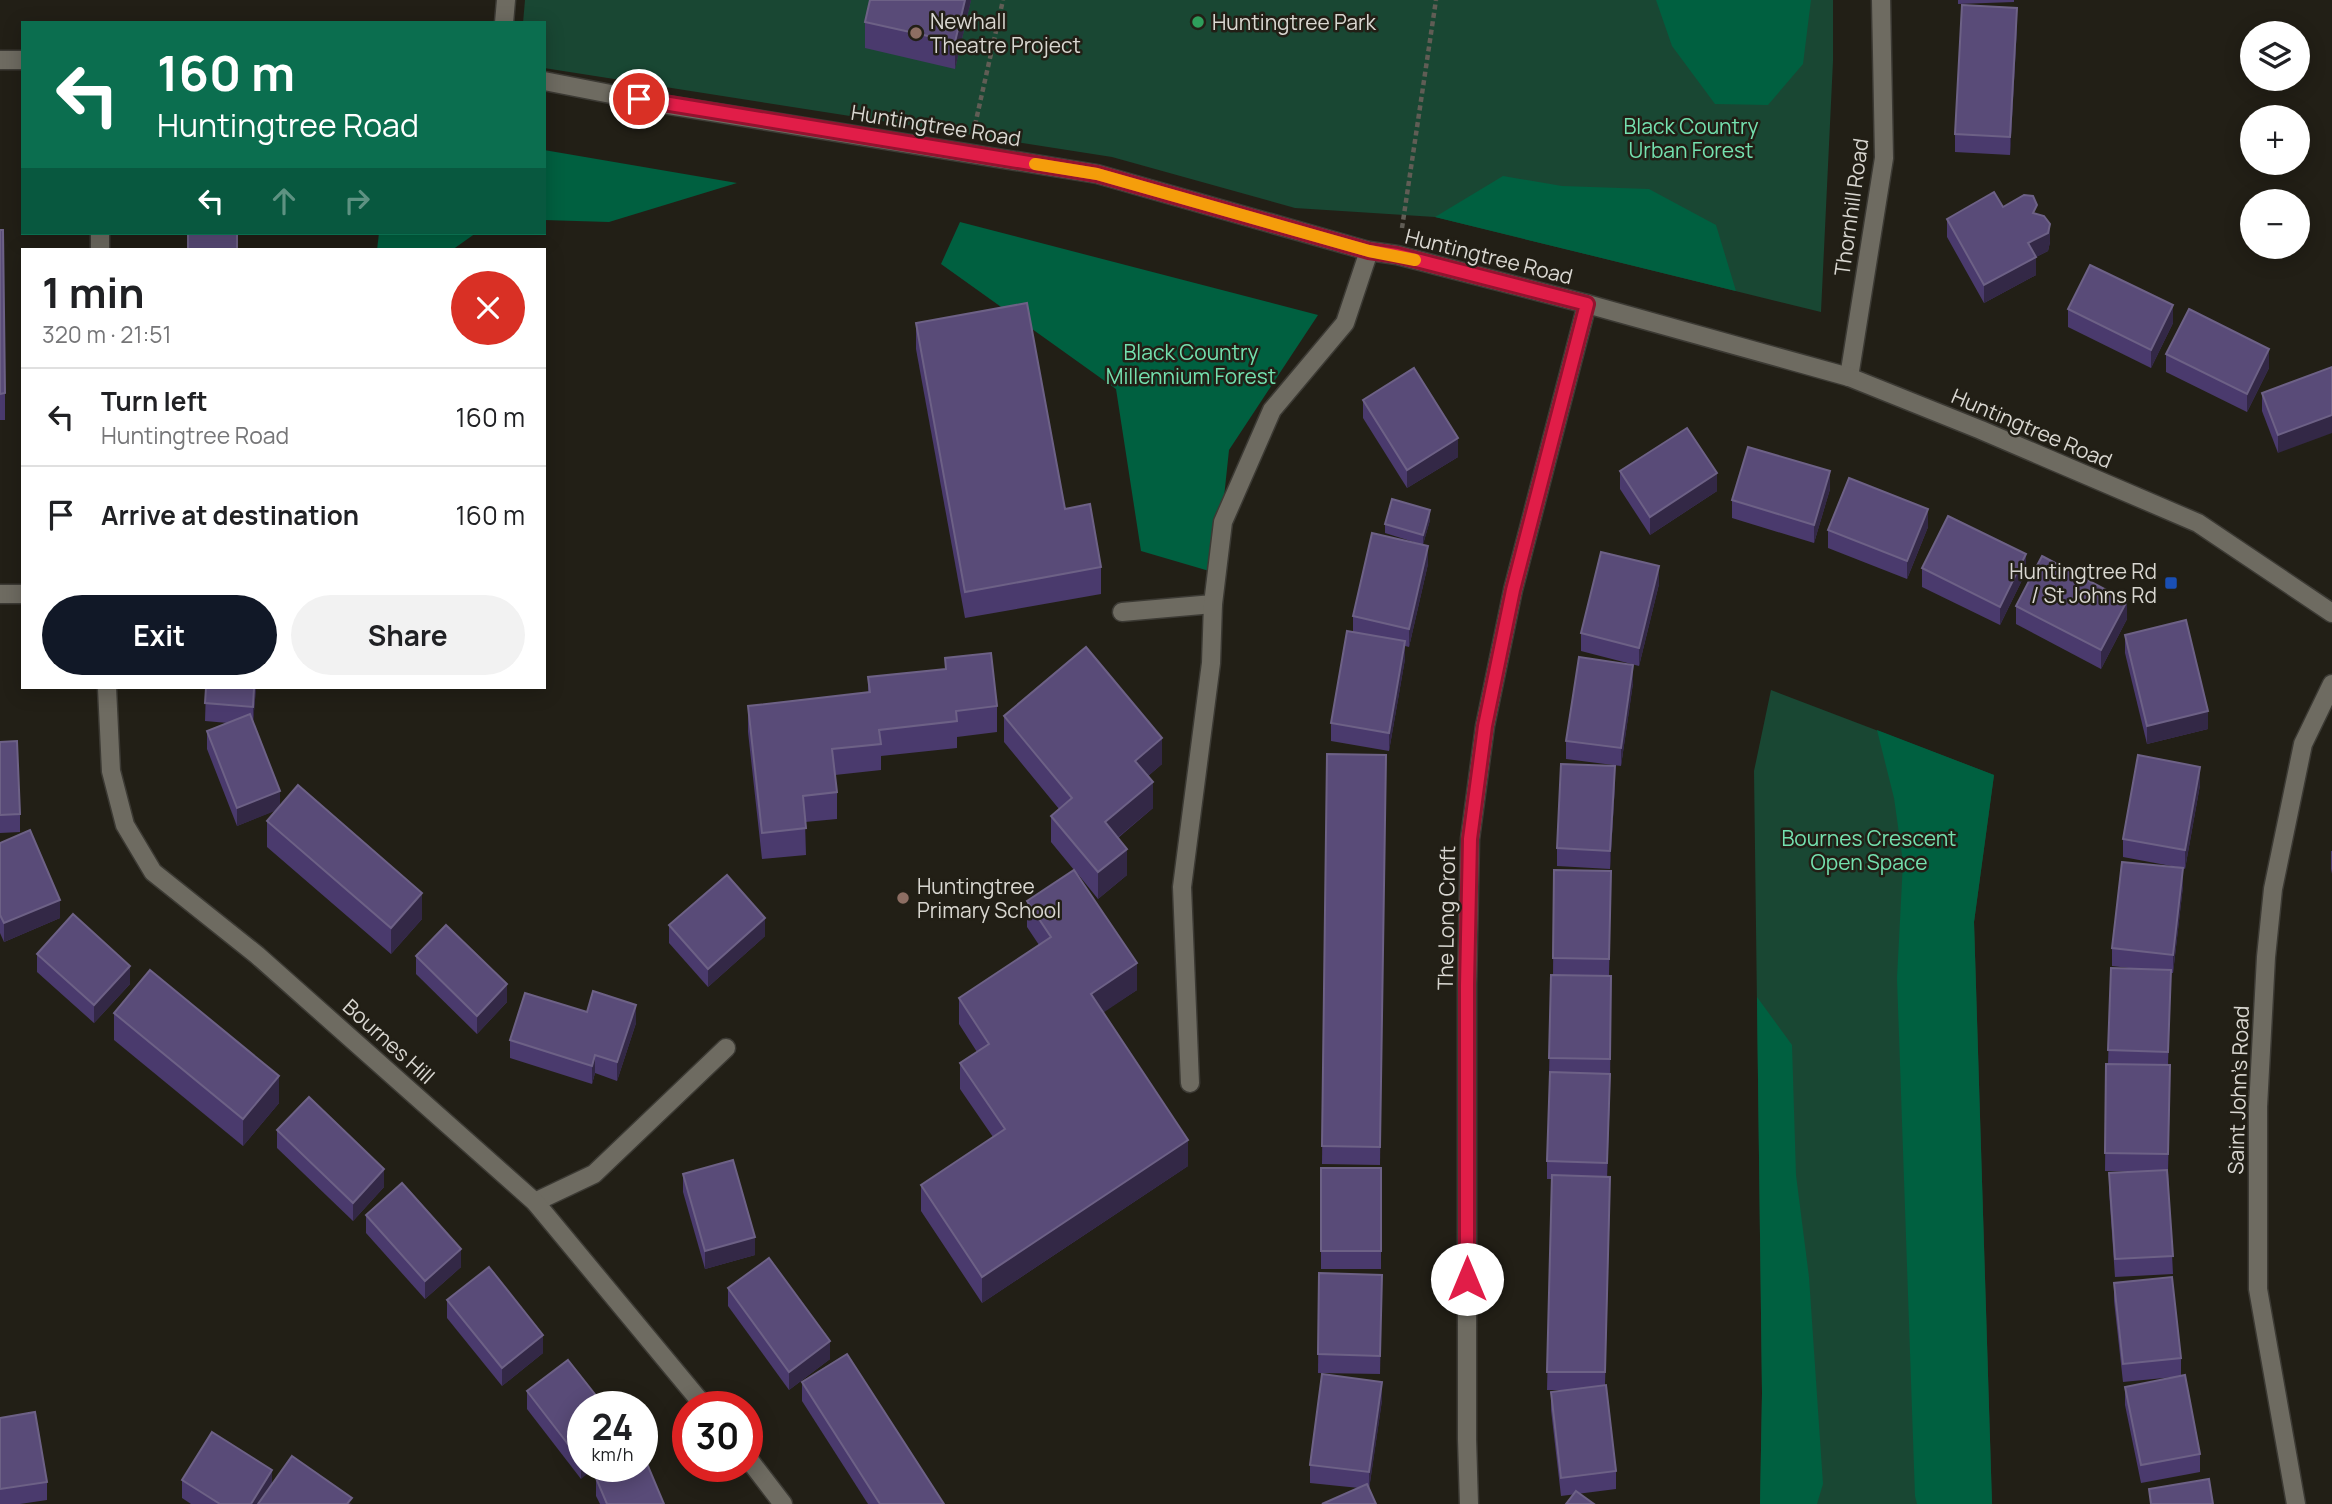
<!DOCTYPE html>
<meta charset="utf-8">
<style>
body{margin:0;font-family:Manrope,sans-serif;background:#f2f2f2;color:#202124;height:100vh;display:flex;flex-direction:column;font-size:26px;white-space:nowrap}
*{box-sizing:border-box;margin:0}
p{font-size:23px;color:#757577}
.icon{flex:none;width:38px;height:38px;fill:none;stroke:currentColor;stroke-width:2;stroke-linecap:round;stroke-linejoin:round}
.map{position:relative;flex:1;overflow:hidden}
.drawer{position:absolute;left:21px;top:248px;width:525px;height:441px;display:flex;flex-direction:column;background:#fff;border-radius:0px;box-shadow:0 4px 18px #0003}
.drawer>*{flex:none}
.hud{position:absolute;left:21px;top:21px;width:525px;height:214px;border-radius:0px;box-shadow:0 4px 18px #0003;background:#0b6e4f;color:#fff;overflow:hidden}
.controls{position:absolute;left:2240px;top:21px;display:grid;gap:14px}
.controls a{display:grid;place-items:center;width:70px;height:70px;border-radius:50%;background:#fff;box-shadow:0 4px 18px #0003;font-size:35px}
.speed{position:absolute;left:567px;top:1391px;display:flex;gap:14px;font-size:35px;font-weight:700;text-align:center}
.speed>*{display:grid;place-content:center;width:91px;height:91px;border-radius:50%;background:#fff;box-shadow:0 4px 18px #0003;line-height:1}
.speed small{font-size:18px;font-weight:400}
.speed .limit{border:10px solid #d22;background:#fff;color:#111}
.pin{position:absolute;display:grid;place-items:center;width:60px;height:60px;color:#fff;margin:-30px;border:4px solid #fff;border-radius:50%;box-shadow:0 2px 7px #0007}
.me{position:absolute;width:77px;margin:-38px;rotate:0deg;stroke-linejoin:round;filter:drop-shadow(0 0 5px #0008)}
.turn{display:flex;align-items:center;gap:24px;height:147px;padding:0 21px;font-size:32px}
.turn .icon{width:91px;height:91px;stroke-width:2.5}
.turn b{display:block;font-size:49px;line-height:60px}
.lanes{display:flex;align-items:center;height:66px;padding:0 21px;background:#0003;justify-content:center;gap:35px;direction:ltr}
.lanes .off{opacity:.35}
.round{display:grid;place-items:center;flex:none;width:74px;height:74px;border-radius:37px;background:#f2f2f2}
.overview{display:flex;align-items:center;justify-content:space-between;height:119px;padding:0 21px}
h1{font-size:42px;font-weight:700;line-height:52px}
.action{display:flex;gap:14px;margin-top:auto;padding:14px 21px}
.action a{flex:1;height:80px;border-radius:42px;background:#111827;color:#fff;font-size:28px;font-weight:700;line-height:80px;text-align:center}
.action a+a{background:#f2f2f2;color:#202124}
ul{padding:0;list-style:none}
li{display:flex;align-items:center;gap:21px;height:98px;padding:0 21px;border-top:2px solid #e0e0e0}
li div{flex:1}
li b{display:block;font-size:26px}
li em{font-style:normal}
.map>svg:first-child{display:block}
.green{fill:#194733}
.forest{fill:#006040}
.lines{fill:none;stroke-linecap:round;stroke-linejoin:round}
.service-casing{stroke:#3c3a34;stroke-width:21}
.minor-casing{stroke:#3c3a34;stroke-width:21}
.tertiary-casing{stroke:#3c3a34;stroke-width:21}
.path{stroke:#605d55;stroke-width:4.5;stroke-dasharray:5 3.5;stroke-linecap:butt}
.service{stroke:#6e6b61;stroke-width:18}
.minor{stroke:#6e6b61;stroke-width:18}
.tertiary{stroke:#6e6b61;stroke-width:18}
.wall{fill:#4a3a6d}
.shaded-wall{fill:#332846}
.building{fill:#594b78;stroke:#6d6186;stroke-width:2}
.route-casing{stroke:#92132f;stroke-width:18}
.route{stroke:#e11d48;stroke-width:12}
.slow{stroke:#f59e0b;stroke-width:12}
.leisure-dot{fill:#2e9e5b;stroke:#221f16;stroke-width:2.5}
.education-dot{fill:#8d6e63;stroke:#221f16;stroke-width:2.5}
.transit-dot{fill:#1a4fb4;stroke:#221f16;stroke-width:2.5}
.labels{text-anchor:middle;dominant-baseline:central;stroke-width:5;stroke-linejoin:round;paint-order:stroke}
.poi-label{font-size:21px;fill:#d9d7d1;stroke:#221f16;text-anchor:start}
.street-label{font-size:21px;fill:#d9d7d1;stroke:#221f16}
.park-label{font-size:21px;fill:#74e1af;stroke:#221f16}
</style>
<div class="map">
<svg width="2332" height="1504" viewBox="0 0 2332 1504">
<rect width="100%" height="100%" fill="#221f16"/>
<g class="green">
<path d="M525,0h1308v61l-12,251 -386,-95 -140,-9 -183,-51 -568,-89v-45h-21z"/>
<path d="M1771,690l223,85 -20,147 18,582h-232l2,-111 -8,-622z"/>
</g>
<g class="forest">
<path d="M1656,0h155l-8,64 -35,41 -53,-1 -43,-58z"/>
<path d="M544,150l193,33 -128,39 -65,-2z"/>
<path d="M1503,176l59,10 87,3 67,36 20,66 -301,-74z"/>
<path d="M960,222l358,93 -89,135 -13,123 -75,-22 -25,-162 -175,-125z"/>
<path d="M379,233h97l-24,17h-75z"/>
<path d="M1877,730l117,45 -20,147 18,582h-75l-2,-8 -18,-518 6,-116 -9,-64z"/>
<path d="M1757,997l35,48 4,130 13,102 14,207 -6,20h-57l2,-111z"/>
</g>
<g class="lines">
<defs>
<g id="service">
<path d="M1122,612l91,-8"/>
<path d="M1190,1083l-8,-196 29,-224 2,-59 10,-82 49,-112 73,-87 24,-72"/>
<path d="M535,1202l59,-28 132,-126"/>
</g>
<g id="minor">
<path d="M100,233v17"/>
<path d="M1849,377l35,-219 -3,-158"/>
<path d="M0,594h23"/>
<path d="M107,688l4,83 14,54 28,47 104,83 278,247 170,205"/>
<path d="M747,1457l36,47"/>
<path d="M1469,1504l-2,-65v-454l3,-146 15,-113 28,-136 74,-286"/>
<path d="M2296,1504l-38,-215v-182l8,-150 7,-68 30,-145 29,-60"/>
</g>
<g id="tertiary">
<path d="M504,23l2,-23"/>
<path d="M0,60h23"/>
<path d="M544,81l118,23 435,70 272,77 28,4 190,49 262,73 132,53 217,93 134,90"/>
</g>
</defs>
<use href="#service" class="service-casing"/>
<use href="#minor" class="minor-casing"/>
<use href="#tertiary" class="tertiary-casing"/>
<g class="path">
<path d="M975,125l28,-125"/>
<path d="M1402,228l34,-228"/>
</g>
<use href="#service" class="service"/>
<use href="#minor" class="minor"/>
<use href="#tertiary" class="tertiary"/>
</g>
<g class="wall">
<path d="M870,0h101l-16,69 -90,-21v-26z"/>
<path d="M1958,0h56v2l-56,2z"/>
<path d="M2017,26l-7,129 -55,-3v-18z"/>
<path d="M2003,207l34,7 13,28 -2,9 -12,6v18l-52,28 -37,-66v-18z"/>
<path d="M0,230l5,163v27h-5z"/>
<path d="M2068,309l105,14 -22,45 -83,-41z"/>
<path d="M916,323l149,186 36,58v27l-136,24 -49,-269z"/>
<path d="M2166,354l103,14 -22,44 -81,-40z"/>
<path d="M2332,367l-54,86 -16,-42v-18z"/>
<path d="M1363,400l95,57 -51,31 -44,-70z"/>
<path d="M1620,471l97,20 -67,44 -30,-46z"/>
<path d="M1830,489l-16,54 -82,-25v-18z"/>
<path d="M1430,520l-7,24 5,20 -19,83 -4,-1v13l-16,92 -58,-10v-18l22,-91v-16l67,-72 -35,-11v-9z"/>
<path d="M1928,527l-21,52 -79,-31v-18z"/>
<path d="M1922,568l104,4 -26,53 -78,-38z"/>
<path d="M1659,584l-20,82 -58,-15v-18z"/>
<path d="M2016,606l111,13 -26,50 -85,-45z"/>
<path d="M2125,635l83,94 -61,15 -22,-91z"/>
<path d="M945,658l52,48v26l-40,5v11l-76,8v14l-46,5 2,17v27l-32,3 1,33 -44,4 -14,-127v-26l120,-13v-16l77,-8z"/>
<path d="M1633,683l-12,83 -55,-7v-18z"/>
<path d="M206,688h50l-3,34 27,84 142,113 -31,35 -124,-107v-26l9,-11 -39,16 -30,-77v-18l21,-8 -23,-2z"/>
<path d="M1004,716l158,48 -14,12 5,32 -35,30 9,37 -29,24 -21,-26 60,117 -34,22 85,154 -206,137 -61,-92v-26l72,-48 -33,-48v-26l17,-11 -18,-28v-26l80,-53 -12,-18v-26l47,-31 -23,-28v-26l8,-7 -55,-67z"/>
<path d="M0,742l20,72v18l-20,1z"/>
<path d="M1327,754l59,1 -6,410 -58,-1z"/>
<path d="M1615,784l-5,85 -53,-3v-18z"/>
<path d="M2200,785l-15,84 -2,-1v18l-10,87h-2l-3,92 2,18 -2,89 5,102 -58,3 -6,-86v-18l32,-1 -36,-1 1,-107h2l3,-96 26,1 -25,-3v-18l70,-80 -59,-11v-18z"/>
<path d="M0,843l60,75 -56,24 -4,-9z"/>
<path d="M2331,851h1v23l-1,-5z"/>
<path d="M1554,870l57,1 -2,105h2l-1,116 -3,85 3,18 -5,190 11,86v18l-55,7 -10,-86v-18l13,-2h-17l5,-211h-5v-18l3,-85h-1l2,-101h2z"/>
<path d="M669,925l96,11 -57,51 -39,-44z"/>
<path d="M37,954l93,30 -36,39 -57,-51z"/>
<path d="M416,956l91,46 -30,32 -61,-60z"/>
<path d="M587,1012l49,11 -19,58 -22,-8 -3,11 -82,-26v-18z"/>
<path d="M114,1013l165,90 -36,43 -129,-106z"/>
<path d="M277,1130l107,57 -31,34 -76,-73z"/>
<rect x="1321" y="1168" width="60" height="101"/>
<path d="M683,1174l72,81 -50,14 -22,-77z"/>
<path d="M366,1215l95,52 -36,32 -59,-66z"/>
<path d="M1319,1273l63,2 -2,99 -62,-1z"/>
<path d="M2114,1283l67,75v18l19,78v18l-59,11 -16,-78v-18l49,-10 -51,5 -9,-81z"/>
<path d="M728,1288l102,71 -41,31 -61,-84z"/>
<path d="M447,1300l96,53 -41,33 -55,-68z"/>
<path d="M802,1382l142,122h-76l-66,-103z"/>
<path d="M527,1391l78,16 -24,72 -54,-70z"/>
<path d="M1382,1400l-13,89 -59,-6v-18z"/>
<path d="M0,1418l47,64v18l-27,4h-20z"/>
<path d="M596,1478l68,26h-64l-4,-8z"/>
<path d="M182,1480l90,4 80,20h-161l-9,-6z"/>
</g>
<g class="shaded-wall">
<path d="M965,0h6l-16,69v-27z"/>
<path d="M2017,8v18l-7,129v-18z"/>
<path d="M2050,224v18l-2,9 -12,6v18l-52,28v-18z"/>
<path d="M2173,305v18l-22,45v-18z"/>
<path d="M2269,349v19l-22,44v-18z"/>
<path d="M2332,415v18l-54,20v-18z"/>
<path d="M1458,438v19l-51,31v-18z"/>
<path d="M1830,471v18l-16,54v-18z"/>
<path d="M1717,473v18l-67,44v-18z"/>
<path d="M1928,509v18l-21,52v-18z"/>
<path d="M1430,510v10l-7,25v-10z"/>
<path d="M1428,546v18l-19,83v-18z"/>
<path d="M2026,554v18l-26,53v-18z"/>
<path d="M1659,566v18l-20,82v-18z"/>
<path d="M2127,601v18l-26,50v-19z"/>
<path d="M1405,641v18l-16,92v-18z"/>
<path d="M1633,665v18l-12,83v-18z"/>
<path d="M254,688h2l-3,37v-18z"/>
<path d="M2208,711v18l-61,15v-18z"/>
<path d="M1162,738v26l-27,23v-26z"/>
<path d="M1615,766v18l-5,85v-18z"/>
<path d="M2200,767v18l-15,84v-19z"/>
<path d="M1153,782v26l-48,40v-26z"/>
<path d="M280,791v18l-43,17v-18z"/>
<path d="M1127,849v26l-29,24v-27z"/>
<path d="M2183,868v18l-10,87v-18z"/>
<path d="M422,893v26l-31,35v-26z"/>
<path d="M60,900v18l-56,24v-19z"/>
<path d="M765,918v18l-57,51v-18z"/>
<path d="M1137,963v27l-46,31v-27z"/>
<path d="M130,966v18l-36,39v-18z"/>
<path d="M507,984v18l-30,32v-18z"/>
<path d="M636,1005v18l-19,58v-19z"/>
<path d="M595,1055v18l-3,11v-18z"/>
<path d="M1610,1074v18l-3,89v-18z"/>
<path d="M279,1076v27l-36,43v-27z"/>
<path d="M1188,1140v26l-206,137v-26z"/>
<path d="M384,1169v18l-31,34v-18z"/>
<path d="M755,1237v18l-50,14v-18z"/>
<path d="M461,1249v18l-36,32v-18z"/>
<path d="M543,1335v18l-41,33v-18z"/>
<path d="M830,1341v18l-41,31v-18z"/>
<path d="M1382,1382v18l-13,90v-18z"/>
<path d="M583,1460v6h14l-16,13v-18z"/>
<path d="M272,1470v18l-10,16h-11z"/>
</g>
<g class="building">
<path d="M870,0h95l-10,42 -90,-20z"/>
<path d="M1962,5l55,3 -7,129 -55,-3z"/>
<path d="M1994,192l9,15 21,-12 9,1 4,9 -4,8 11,3 6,8 -2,9 -20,10 8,14 -52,28 -37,-66z"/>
<path d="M0,230h3l2,163 -5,1z"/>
<rect x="188" y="233" width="49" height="17"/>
<path d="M2090,265l83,40 -22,45 -83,-41z"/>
<path d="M1027,303l38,206 25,-5 11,63 -136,25 -49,-269z"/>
<path d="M2189,309l80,40 -22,45 -81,-40z"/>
<path d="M2332,367v48l-54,20 -16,-42z"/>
<path d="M1414,368l44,70 -51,32 -44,-70z"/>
<path d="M1687,428l30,45 -67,44 -30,-46z"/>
<path d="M1748,447l82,24 -16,54 -82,-25z"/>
<path d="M1849,478l79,31 -21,52 -79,-31z"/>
<path d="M1392,499l38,11 -7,25 -38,-11z"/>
<path d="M1948,516l78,38 -26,53 -78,-39z"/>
<path d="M1372,533l56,13 -19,83 -56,-13z"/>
<path d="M1601,552l58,14 -20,82 -58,-15z"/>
<path d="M2042,556l85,45 -26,49 -85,-44z"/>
<path d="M2186,620l22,91 -61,15 -22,-91z"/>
<path d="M1347,631l58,10 -16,92 -58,-10z"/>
<path d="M1086,647l76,91 -27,23 18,21 -48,40 22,27 -29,23 -47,-56 21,-18 -68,-82z"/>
<path d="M991,653l6,53 -41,5 1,10 -78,9 2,14 -49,5 5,43 -34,4 3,32 -44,5 -14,-127 122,-14 -2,-15 78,-8 -1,-11z"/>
<path d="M1579,657l54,8 -12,83 -55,-7z"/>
<path d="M206,688h48l-1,19 -48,-4z"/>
<path d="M250,714l30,77 -43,17 -30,-77z"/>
<path d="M17,741l3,73 -20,1v-73z"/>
<path d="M1327,754l59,1 -6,392 -58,-1z"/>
<path d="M2138,755l62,12 -15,83 -62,-11z"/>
<path d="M1561,764l54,2 -5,85 -53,-3z"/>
<path d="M298,785l124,108 -31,35 -124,-107z"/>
<path d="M30,830l30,70 -56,23 -4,-8v-72z"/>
<path d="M2122,862l61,6 -10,87 -61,-7z"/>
<path d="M1074,870l63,93 -46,31 97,146 -206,137 -61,-92 84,-56 -45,-66 29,-19 -30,-46 92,-61 -24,-36z"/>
<path d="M1554,870l57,1 -2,88 -56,-1z"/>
<path d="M727,875l38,43 -57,51 -39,-44z"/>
<path d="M73,914l57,52 -36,39 -57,-51z"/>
<path d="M446,925l61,59 -30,32 -61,-60z"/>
<path d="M2111,968l60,2 -3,82 -60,-2z"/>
<path d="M150,970l129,106 -36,43 -129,-106z"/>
<path d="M1551,975l60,1 -1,83 -61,-1z"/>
<path d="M593,991l43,14 -19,57 -22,-7 -3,11 -82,-26 15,-47 62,19z"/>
<path d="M2106,1064l64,1 -2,89 -63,-1z"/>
<path d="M1550,1072l60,2 -3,89 -60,-2z"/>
<path d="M309,1097l75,72 -31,34 -76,-73z"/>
<path d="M733,1160l22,77 -50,14 -22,-77z"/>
<rect x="1321" y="1168" width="60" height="83"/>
<path d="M2167,1170l6,86 -58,3 -6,-86z"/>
<path d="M1552,1175l58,2 -5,195h-58z"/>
<path d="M402,1183l59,66 -36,32 -59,-66z"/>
<path d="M769,1258l61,83 -41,31 -61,-84z"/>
<path d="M489,1267l54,68 -41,33 -55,-68z"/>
<path d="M1319,1273l63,2 -2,81 -62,-2z"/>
<path d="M2172,1277l9,81 -58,6 -9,-81z"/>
<path d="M847,1354l97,150h-64l-78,-122z"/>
<path d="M568,1360l37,47h-22v53l-2,1 -54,-70z"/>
<path d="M1322,1374l60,8 -13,90 -59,-7z"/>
<path d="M2185,1375l15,79 -59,11 -16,-78z"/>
<path d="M1606,1385l10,86 -55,7 -10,-86z"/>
<path d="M35,1412l12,70 -47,7v-71z"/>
<path d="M212,1432l60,38 -21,34h-31l-38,-24z"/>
<path d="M292,1456l60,42 -5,6h-89z"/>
<path d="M645,1459l19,45h-57l-11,-26 29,-12h17v-6z"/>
<path d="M2209,1479l4,25h-62l-2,-15z"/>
<path d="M1367,1484l9,20h-54z"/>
<path d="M1576,1491l18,13h-28z"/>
</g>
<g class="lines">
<defs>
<path id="route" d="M639,99l458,75 272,77 28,4 190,49 -74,286 -28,136 -15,113 -3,146v294"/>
</defs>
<use href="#route" class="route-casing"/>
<use href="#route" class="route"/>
<path class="slow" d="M1035,164l62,10 272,77 46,9"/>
</g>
<circle class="leisure-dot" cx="1198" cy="22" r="7"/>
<g class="education-dot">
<circle cx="916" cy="33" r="7"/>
<circle cx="903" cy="898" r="7"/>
</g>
<rect class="transit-dot" x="2164" y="576" width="14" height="14" rx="3.5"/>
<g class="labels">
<g class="poi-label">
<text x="930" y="21">Newhall<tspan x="930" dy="24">Theatre Project</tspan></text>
<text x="1212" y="22">Huntingtree Park</text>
<text x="2157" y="571" text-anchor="end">Huntingtree Rd<tspan x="2157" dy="24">/ St Johns Rd</tspan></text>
<text x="917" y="886">Huntingtree<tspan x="917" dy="24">Primary School</tspan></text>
</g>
<g class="street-label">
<text transform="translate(936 125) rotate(9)">Huntingtree Road</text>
<text transform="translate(1851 207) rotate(-82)">Thornhill Road</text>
<text transform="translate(1489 256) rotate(14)">Huntingtree Road</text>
<text transform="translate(2032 428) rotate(23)">Huntingtree Road</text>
<text transform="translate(1446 918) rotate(-89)">The Long Croft</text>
<text transform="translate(389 1041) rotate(42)">Bournes Hill</text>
<text transform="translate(2238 1090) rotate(-88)">Saint John's Road</text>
</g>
<g class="park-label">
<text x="1691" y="126">Black Country<tspan x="1691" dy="24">Urban Forest</tspan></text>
<text x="1191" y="352">Black Country<tspan x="1191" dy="24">Millennium Forest</tspan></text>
<text x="1869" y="838">Bournes Crescent<tspan x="1869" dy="24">Open Space</tspan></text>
</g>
</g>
</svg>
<div class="controls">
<a><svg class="icon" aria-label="layers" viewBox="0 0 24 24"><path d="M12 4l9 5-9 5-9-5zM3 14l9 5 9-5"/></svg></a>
<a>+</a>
<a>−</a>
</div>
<div class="speed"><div>24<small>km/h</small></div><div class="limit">30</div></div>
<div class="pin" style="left:639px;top:99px;background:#d93025"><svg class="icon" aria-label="arrive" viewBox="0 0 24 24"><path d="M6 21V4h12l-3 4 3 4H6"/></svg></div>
<svg class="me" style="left:1467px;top:1279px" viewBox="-20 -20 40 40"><circle r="19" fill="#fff"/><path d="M0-13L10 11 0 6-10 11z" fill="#e11d48"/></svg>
<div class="hud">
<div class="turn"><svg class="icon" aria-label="left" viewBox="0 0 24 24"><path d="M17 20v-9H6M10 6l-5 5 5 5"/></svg><div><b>160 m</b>Huntingtree Road</div></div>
<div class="lanes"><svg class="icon" aria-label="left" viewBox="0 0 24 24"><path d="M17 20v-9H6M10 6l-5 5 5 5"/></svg><svg class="icon off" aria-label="ahead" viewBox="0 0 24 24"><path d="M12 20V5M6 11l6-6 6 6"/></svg><svg class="icon off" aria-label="right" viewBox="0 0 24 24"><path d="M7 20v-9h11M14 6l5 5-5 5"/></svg></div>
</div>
<section class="drawer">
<div class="overview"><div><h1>1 min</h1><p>320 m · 21:51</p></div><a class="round" style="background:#d93025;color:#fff"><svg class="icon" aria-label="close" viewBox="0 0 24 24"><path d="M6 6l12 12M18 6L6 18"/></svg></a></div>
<ul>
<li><svg class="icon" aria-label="left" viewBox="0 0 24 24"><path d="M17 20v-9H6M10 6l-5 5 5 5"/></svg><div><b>Turn left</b><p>Huntingtree Road</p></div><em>160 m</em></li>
<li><svg class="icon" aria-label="arrive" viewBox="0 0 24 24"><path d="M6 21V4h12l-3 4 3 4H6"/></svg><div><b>Arrive at destination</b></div><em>160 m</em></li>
</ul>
<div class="action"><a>Exit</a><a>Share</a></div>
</section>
</div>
